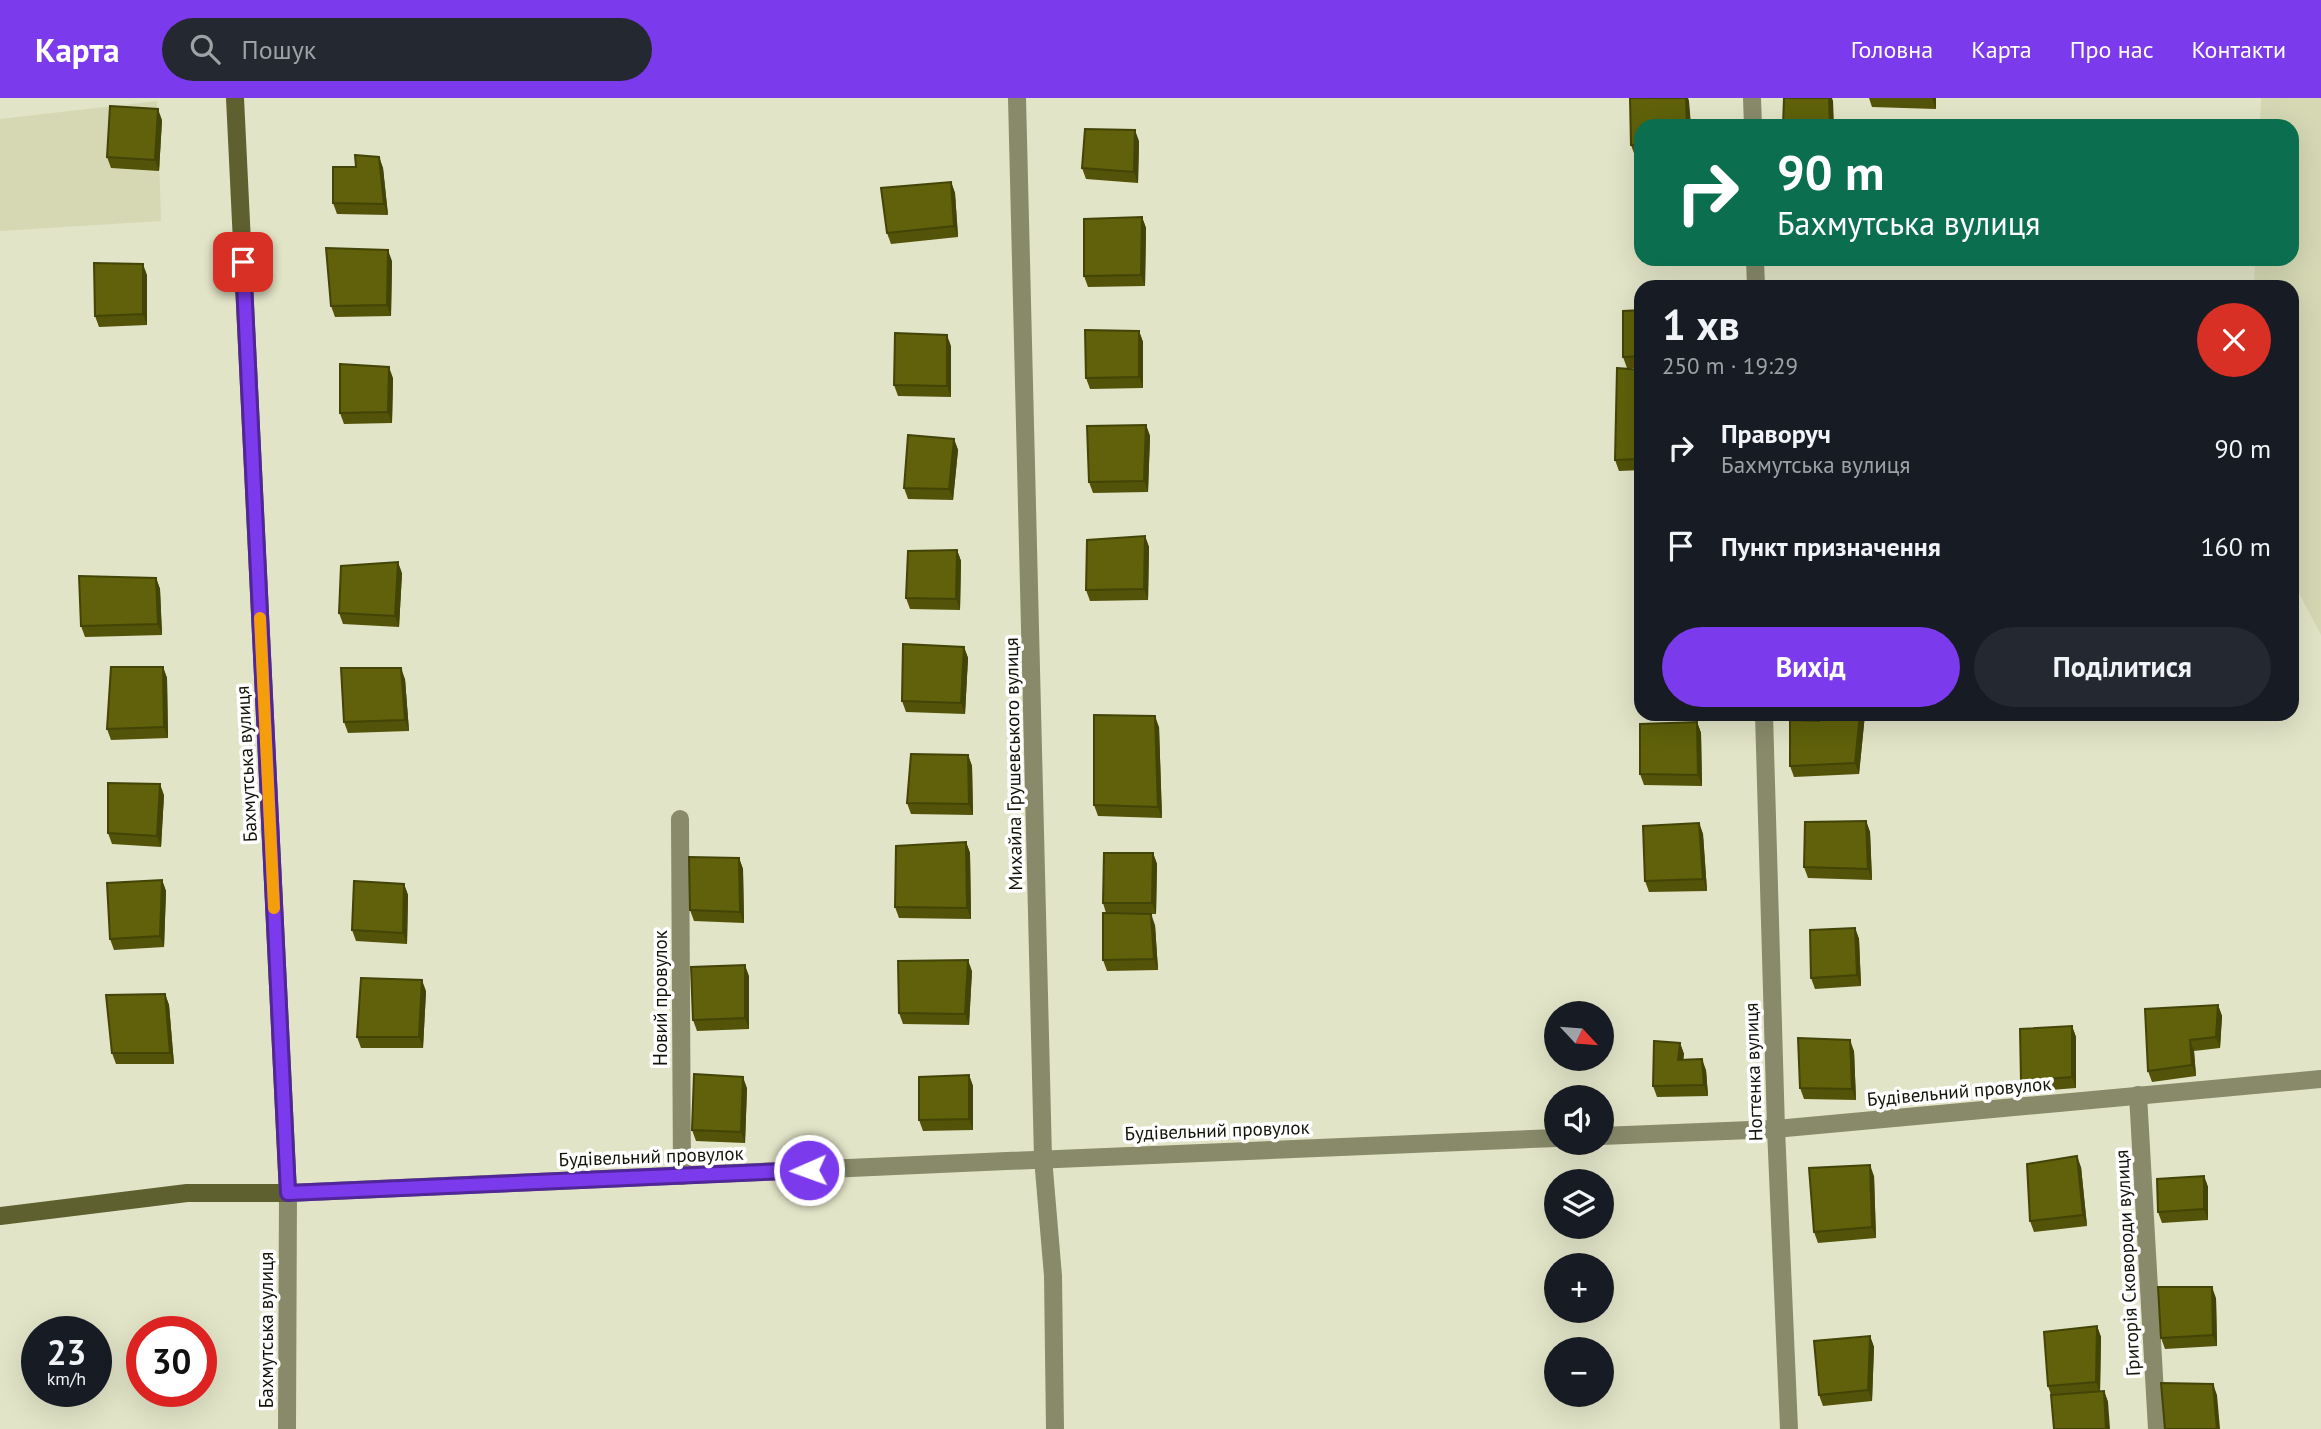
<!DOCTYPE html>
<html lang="uk">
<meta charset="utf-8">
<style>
body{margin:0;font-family:"PT Sans",sans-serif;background:#242831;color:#f1f3f6;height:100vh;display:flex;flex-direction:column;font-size:26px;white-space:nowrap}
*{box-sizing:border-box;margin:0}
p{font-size:23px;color:#9ea1a6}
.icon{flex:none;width:38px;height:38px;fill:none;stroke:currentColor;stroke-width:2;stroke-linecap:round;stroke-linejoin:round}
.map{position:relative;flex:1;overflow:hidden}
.panel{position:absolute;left:1634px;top:182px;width:665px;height:441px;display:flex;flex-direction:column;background:#171b24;border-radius:21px;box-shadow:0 7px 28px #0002}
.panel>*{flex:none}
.top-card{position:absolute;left:1634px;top:21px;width:665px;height:147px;border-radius:21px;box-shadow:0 7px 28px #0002;background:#0b6e4f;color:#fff;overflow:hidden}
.needle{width:46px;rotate:116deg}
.fabs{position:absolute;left:1544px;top:903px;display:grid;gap:14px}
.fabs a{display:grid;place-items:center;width:70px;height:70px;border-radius:50%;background:#171b24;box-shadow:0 7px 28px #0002;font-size:35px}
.speed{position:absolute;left:21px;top:1218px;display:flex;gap:14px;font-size:35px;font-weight:700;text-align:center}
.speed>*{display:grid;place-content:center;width:91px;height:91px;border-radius:50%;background:#171b24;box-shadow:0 7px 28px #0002;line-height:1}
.speed small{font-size:18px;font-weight:400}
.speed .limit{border:10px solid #d22;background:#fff;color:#111}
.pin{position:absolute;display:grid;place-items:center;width:60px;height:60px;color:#fff;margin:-30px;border-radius:14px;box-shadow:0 4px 10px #0006}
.me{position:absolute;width:77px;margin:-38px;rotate:268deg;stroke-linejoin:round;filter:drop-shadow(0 0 5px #0008)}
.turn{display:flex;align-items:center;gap:24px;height:147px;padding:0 28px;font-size:32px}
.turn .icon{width:91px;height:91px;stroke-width:2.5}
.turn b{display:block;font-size:49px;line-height:60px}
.round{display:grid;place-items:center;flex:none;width:74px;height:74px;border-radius:37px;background:#242831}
.headline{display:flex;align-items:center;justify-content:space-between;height:119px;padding:0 28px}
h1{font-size:42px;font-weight:700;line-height:52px}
.button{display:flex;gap:14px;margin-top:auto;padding:14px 28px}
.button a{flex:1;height:80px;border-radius:42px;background:#7c3aed;color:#fff;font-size:28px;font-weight:700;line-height:80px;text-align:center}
.button a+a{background:#242831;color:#f1f3f6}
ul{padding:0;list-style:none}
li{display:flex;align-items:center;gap:21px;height:98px;padding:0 28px}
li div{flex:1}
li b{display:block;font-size:26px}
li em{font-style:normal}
header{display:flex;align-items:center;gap:42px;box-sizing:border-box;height:98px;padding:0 35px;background:#7c3aed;color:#fff}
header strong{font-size:33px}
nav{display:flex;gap:38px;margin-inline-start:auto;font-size:24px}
.search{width:490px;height:63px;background:#242831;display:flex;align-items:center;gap:18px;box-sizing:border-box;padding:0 24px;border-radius:38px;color:#9ea1a6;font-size:26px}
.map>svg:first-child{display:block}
.built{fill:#d5d8b3}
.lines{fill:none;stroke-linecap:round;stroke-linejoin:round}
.street{stroke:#888a6a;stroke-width:18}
.secondary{stroke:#5e6030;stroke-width:18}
.wall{fill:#535309}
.shaded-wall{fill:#434407}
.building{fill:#60610a;stroke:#434407;stroke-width:2}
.route-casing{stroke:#51269a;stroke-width:18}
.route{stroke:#7c3aed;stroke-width:12}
.slow{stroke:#f59e0b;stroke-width:12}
.labels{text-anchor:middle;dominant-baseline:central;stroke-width:7;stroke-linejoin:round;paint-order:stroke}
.street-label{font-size:19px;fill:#121309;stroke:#fff}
</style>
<header>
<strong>Карта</strong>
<div class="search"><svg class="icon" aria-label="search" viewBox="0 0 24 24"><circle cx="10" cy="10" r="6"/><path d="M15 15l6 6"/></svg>Пошук</div>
<nav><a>Головна</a><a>Карта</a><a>Про нас</a><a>Контакти</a></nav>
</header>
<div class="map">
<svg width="2321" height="1331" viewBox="0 0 2321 1331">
<rect width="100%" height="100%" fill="#e2e4c7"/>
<g class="built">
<path d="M2261,0h60v537l-28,-53 -1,-295h-38l1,-28h37v-133h-32z"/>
<path d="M157,3l4,120 -161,10v-112z"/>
</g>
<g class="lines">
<g class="street">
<path d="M1017,0l26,1060 10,118 2,153"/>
<path d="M1752,0l1,28"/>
<path d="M1755,161l1,28"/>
<path d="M1764,616l12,415 13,300"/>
<path d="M680,721l2,357"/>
<path d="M2138,997l19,334"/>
<path d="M1601,1038l175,-7 545,-50"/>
<path d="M287,1331l1,-236c423,-18 845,-39 1268,-55"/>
</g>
<path class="secondary" d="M0,1118l187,-23h101l-53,-1095"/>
</g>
<g class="wall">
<path d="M1630,0h58l3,28h-49v30h-7l-4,-11z"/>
<path d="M1869,0h67v11l-64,-2z"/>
<path d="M162,22l-3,51 -48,-3 -4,-11z"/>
<path d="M1139,43l-1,42 -52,-4 -4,-11z"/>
<path d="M379,59l4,11 5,47 -51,-1 -4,-11 23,-36z"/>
<path d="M951,84l4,11 3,44 -67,7 -4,-11z"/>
<path d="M1642,96v65h54v1l-54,2 -4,-11z"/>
<path d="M1142,119l4,11 -1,58 -57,1 -4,-11z"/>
<path d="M392,163l-1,55 -56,1 -4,-11z"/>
<path d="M147,177v50l-48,2 -4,-11z"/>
<path d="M1642,212v58h-15l-4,-11z"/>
<path d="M1139,233l4,11v46l-53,1 -4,-11z"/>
<path d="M951,248v51l-53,-1 -4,-11z"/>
<path d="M1642,272v100l-23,1 -4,-11z"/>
<path d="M393,280l-1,45 -48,1 -4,-11z"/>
<path d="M1146,327l4,11 -2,56 -55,1 -4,-11z"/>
<path d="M954,341l4,11 -5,50 -45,-1 -4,-11z"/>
<path d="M1642,414v69h-2l-4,-11z"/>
<path d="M1145,438l4,11 -1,53 -58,1 -4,-11z"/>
<path d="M957,452l4,11 -1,49 -50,-1 -4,-11z"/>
<path d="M402,475l-3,54 -56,-3 -4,-11z"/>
<path d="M156,480l4,11 2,46 -77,2 -4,-11z"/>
<path d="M964,549l4,11 -3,56 -59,-2 -4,-11z"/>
<path d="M163,569l4,11 1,60 -57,2 -4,-11z"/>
<path d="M405,581l4,52 -61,2 -4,-11z"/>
<path d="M1865,616l-6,60 -65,3 -4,-11 29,-45z"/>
<path d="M1697,624l4,11 1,53 -58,-1 -4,-11z"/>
<path d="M1159,629l3,91 -64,-2 -4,-11z"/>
<path d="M968,657l4,11 1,49 -62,-1 -4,-11z"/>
<path d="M164,697l-3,52 -49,-3 -4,-11z"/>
<path d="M1866,723l4,11 2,48 -64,-2 -4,-11z"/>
<path d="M1699,725l4,11 4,57 -58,1 -4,-11z"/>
<path d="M966,744l4,11 1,66 -72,-1 -4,-11z"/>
<path d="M1153,755l4,11 -1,50h-25l24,11 3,45 -51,1 -4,-11 3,-47 -3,-10z"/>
<path d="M739,760l4,11 1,54 -50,-2 -4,-11z"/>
<path d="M162,782l4,11 -2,56 -50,3 -4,-11z"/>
<path d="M404,786l4,11 -1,49 -51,-3 -4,-11z"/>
<path d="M1855,830l4,11 2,47 -46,3 -4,-11z"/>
<path d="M972,873l-3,54 -66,-1 -4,-11z"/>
<path d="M749,878v53l-52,2 -4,-11z"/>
<path d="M426,893l-3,57h-62l-4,-11z"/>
<path d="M165,896l4,11 5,59h-58l-4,-11z"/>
<path d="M2218,907l4,11 -2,32 -26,3 2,25 -44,6 -4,-11z"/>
<path d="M2072,928l4,11v51l-51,4 -4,-11z"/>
<path d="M1680,945l4,11 -1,6 23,10 2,26 -51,1 -4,-11z"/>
<path d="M1854,953l2,49 -52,-1 -4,-11z"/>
<path d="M969,977l4,11v44l-50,1 -4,-11z"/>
<path d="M747,990l-2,55 -49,-2 -4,-11z"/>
<path d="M2081,1069l6,59 -53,6 -4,-11z"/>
<path d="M1874,1078l2,62 -58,5 -4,-11z"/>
<path d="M2204,1078l4,11v33l-46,3 -4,-11z"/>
<path d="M2216,1200l1,48 -52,3 -4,-11z"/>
<path d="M2097,1228l4,11 -1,54h4l4,11 -57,-7 -3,-9z"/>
<path d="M1870,1238l4,11 -2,54 -49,5 -4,-11z"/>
</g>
<g class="shaded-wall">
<path d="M1686,0h2l1,3 2,25h-4z"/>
<path d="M1829,0h3l1,3 1,25h-4z"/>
<path d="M1932,0h4v11z"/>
<path d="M158,11l4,11 -3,51 -4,-11z"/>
<path d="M1135,32l4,11 -1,42 -4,-11z"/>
<path d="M379,59l4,11 5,47 -4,-11z"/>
<path d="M951,84l4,11 3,44 -4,-11z"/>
<path d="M1142,119l4,11 -1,58 -4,-11z"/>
<path d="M388,152l4,11 -1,55 -4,-11z"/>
<path d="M143,166l4,11v50l-4,-11z"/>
<path d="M1139,233l4,11v46l-4,-11z"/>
<path d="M947,237l4,11v51l-4,-11z"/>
<path d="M389,269l4,11 -1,45 -4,-11z"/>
<path d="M1146,327l4,11 -2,56 -4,-11z"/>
<path d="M954,341l4,11 -5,50 -4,-11z"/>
<path d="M1145,438l4,11 -1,53 -4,-11z"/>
<path d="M957,452l4,11 -1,49 -4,-11z"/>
<path d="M398,464l4,11 -3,54 -4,-11z"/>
<path d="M156,480l4,11 2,46 -4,-11z"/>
<path d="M964,549l4,11 -3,56 -4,-11z"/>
<path d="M163,569l4,11 1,60 -4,-11z"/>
<path d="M401,570l4,11 4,52 -4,-11z"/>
<path d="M1860,616h5l-6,60 -4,-11z"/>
<path d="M1155,618l4,11 3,91 -4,-11z"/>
<path d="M1697,624l4,11 1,53 -4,-11z"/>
<path d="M968,657l4,11 1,49 -4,-11z"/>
<path d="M160,686l4,11 -3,52 -4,-11z"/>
<path d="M1866,723l4,11 2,48 -4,-11z"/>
<path d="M1699,725l4,11 4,57 -4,-12z"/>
<path d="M966,744l4,11 1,66 -4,-11z"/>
<path d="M1153,755l4,11 -1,50 -4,-11z"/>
<path d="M739,760l4,11 1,54 -4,-11z"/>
<path d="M162,782l4,11 -2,56 -4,-11z"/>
<path d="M404,786l4,11 -1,49 -4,-11z"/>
<path d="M1151,816l4,11 3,45 -4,-11z"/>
<path d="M1855,830l4,11 2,47 -4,-11z"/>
<path d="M968,862l4,11 -3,54 -4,-11z"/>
<path d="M745,867l4,11v53l-4,-11z"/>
<path d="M422,882l4,11 -3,57 -4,-11z"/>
<path d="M165,896l4,11 5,59 -4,-11z"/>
<path d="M2218,907l4,11 -2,32 -4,-11z"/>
<path d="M2072,928l4,11v51l-4,-11z"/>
<path d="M1850,942l4,11 2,49 -4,-11z"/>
<path d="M2190,942l4,11 2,25 -4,-11z"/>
<path d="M1680,945l4,11 -2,17 -4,-11z"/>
<path d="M1702,961l4,11 2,26 -4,-11z"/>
<path d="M969,977l4,11v44l-4,-11z"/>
<path d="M743,979l4,11 -2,55 -4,-11z"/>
<path d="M2077,1058l4,11 6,59 -4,-11z"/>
<path d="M1870,1067l4,11 2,62 -4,-11z"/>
<path d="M2204,1078l4,11v33l-4,-11z"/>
<path d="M2212,1189l4,11 1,48 -4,-11z"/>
<path d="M2097,1228l4,11 -1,56 -4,-11z"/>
<path d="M1870,1238l4,11 -2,54 -4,-11z"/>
<path d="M2213,1286l4,11 3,34h-3z"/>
<path d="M2104,1293l4,11 2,27h-4z"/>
</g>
<g class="building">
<path d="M1630,0h56l1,28h-45v19h-11z"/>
<path d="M1784,0h45l1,28h-47z"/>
<path d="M110,8l48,3 -3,51 -48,-3z"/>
<path d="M1085,31l50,1 -1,42 -52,-4z"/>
<path d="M355,57l24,2 5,47 -51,-1v-36h23z"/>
<path d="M951,84l3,44 -67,7 -6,-45z"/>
<path d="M1637,96h5v57h-4z"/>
<path d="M1142,119l-1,58 -57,1v-57z"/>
<path d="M326,150l62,2 -1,55 -56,1z"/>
<path d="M94,165l49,1v50l-48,2z"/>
<path d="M1642,212v46l-19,1v-46z"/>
<path d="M1085,232l54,1v46l-53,1z"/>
<path d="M895,235l52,2v51l-53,-1z"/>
<path d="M340,266l49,3 -1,45 -48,1z"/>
<path d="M1617,270l25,2v89l-27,1z"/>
<path d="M1146,327l-2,56 -55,1 -2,-56z"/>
<path d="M908,337l46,4 -5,50 -45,-1z"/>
<path d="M1637,414h5v58h-6z"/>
<path d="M1145,438l-1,53 -58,1 1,-50z"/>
<path d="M957,452l-1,49 -50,-1 2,-47z"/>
<path d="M398,464l-3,54 -56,-3 2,-47z"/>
<path d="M79,478l77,2 2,46 -77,2z"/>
<path d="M1639,522h3v52h-2z"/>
<path d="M903,546l61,3 -3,56 -59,-2z"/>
<path d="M111,569h52l1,60 -57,2z"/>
<path d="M341,570h60l4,52 -61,2z"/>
<path d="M1820,616h40l-5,49 -65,3v-46l29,1z"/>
<path d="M1094,617l61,1 3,91 -64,-2z"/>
<path d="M1697,624l1,53 -58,-1v-50z"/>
<path d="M911,656l57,1 1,49 -62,-1z"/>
<path d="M108,685l52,1 -3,52 -49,-3z"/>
<path d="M1866,723l2,48 -64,-2 1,-45z"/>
<path d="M1699,725l4,56 -58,2 -2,-55z"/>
<path d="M966,744l1,66 -72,-1 1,-61z"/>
<path d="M1104,755h49l-1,50h-49z"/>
<path d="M689,759l50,1 1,54 -50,-2z"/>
<path d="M162,782l-2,56 -50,3 -3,-56z"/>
<path d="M354,783l50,3 -1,49 -51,-3z"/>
<path d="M1103,815l48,1 3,45 -51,1z"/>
<path d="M1855,830l2,47 -46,3 -1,-48z"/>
<path d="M968,862l-3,54 -66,-1 -1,-52z"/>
<path d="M745,867v53l-52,2 -2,-53z"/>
<path d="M361,880l61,2 -3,57h-62z"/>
<path d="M165,896l5,59h-58l-6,-58z"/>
<path d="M2218,907l-2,32 -26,3 2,25 -44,6 -3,-62z"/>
<path d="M2072,928v51l-51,4 -1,-52z"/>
<path d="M1798,940l52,2 2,49 -52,-1z"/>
<path d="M1654,943l26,2 -2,17 24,-1 2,26 -51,1z"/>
<path d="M694,976l49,3 -2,55 -49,-2z"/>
<path d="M969,977v44l-50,1v-43z"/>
<path d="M2077,1058l6,59 -53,6 -3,-57z"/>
<path d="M1870,1067l2,62 -58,5 -5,-64z"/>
<path d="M2204,1078v33l-46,3 -1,-33z"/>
<path d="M2158,1189h54l1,48 -52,3z"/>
<path d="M2097,1228l-1,56 -48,4 -4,-54z"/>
<path d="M1870,1238l-2,54 -49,5 -5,-54z"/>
<path d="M2161,1285l52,1 4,45h-52z"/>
<path d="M2104,1293l2,38h-52l-3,-34z"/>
</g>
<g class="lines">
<defs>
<path id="route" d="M243,164l45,931 521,-23"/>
</defs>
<use href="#route" class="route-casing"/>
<use href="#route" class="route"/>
<path class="slow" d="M260,520l14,290"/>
</g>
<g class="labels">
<g class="street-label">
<text transform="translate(246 666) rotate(-93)">Бахмутська вулиця</text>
<text transform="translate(1013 666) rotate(-91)">Михайла Грушевського вулиця</text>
<text transform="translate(660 900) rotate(-90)">Новий провулок</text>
<text transform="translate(1753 974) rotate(-92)">Ногтенка вулиця</text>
<text transform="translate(1959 993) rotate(-5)">Будівельний провулок</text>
<text transform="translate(1217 1032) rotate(-2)">Будівельний провулок</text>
<text transform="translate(651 1058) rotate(-2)">Будівельний провулок</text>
<text transform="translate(2127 1165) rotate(-93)">Григорія Сковороди вулиця</text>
<text transform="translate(266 1232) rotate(-90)">Бахмутська вулиця</text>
</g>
</g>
</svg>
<div class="fabs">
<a><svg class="needle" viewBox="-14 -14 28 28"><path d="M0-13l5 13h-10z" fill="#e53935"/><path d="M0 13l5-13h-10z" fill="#9ea1a6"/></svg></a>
<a><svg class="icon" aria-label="sound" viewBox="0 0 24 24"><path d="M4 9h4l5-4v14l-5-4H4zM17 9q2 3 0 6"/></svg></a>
<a><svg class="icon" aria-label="layers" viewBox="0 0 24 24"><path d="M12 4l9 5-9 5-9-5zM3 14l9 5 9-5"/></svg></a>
<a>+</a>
<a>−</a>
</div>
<div class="speed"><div>23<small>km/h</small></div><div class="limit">30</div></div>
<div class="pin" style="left:243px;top:164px;background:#d93025"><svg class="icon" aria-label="arrive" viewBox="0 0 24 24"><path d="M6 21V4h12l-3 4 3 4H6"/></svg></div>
<svg class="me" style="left:809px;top:1072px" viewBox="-20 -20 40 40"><circle r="17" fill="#7c3aed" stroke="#fff" stroke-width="3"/><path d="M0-11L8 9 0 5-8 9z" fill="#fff"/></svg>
<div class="top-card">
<div class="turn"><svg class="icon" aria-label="right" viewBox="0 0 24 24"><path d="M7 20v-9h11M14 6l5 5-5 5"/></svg><div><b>90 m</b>Бахмутська вулиця</div></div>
</div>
<section class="panel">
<div class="headline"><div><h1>1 хв</h1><p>250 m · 19:29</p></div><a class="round" style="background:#d93025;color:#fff"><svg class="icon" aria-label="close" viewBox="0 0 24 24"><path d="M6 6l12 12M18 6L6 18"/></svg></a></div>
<ul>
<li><svg class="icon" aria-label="right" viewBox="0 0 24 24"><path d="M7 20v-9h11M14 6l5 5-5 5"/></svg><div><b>Праворуч</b><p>Бахмутська вулиця</p></div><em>90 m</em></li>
<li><svg class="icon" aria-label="arrive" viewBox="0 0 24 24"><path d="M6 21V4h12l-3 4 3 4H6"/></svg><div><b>Пункт призначення</b></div><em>160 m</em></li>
</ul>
<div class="button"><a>Вихід</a><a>Поділитися</a></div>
</section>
</div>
